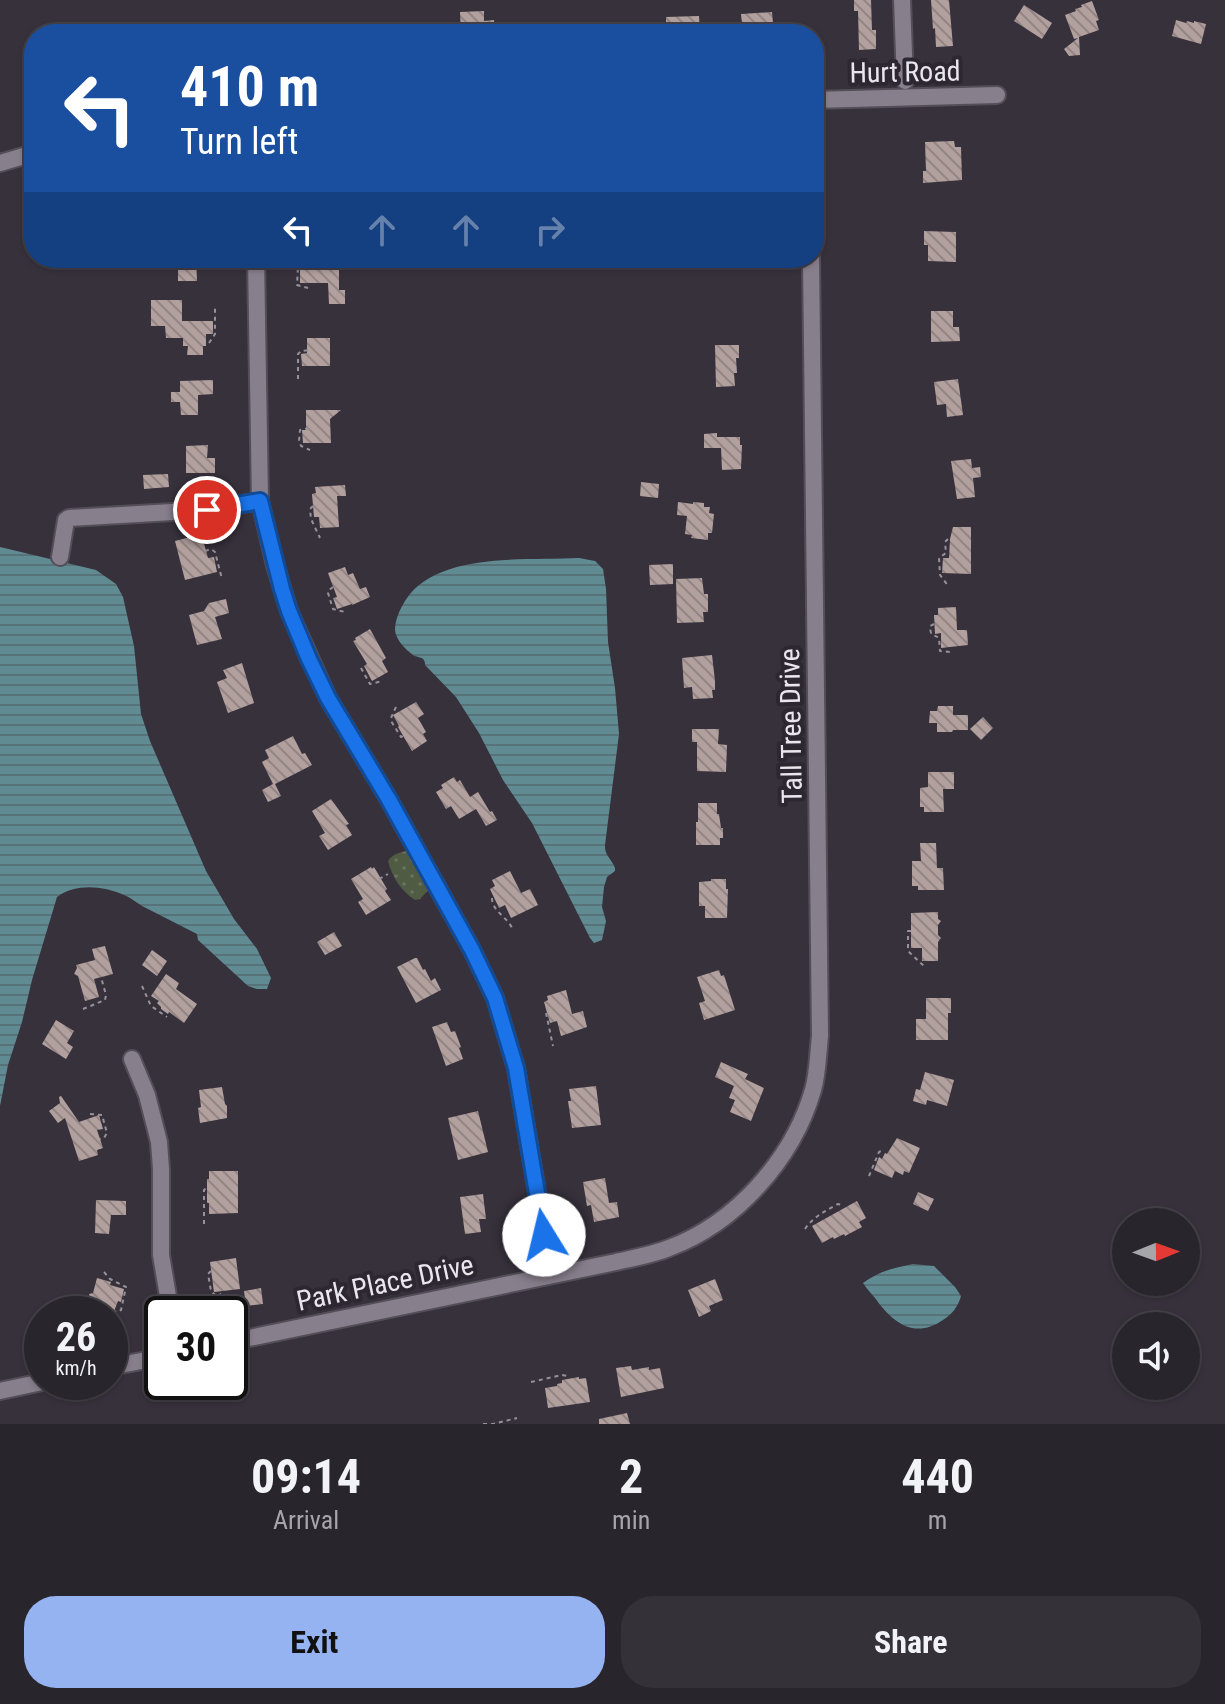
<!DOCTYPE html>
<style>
body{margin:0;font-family:"Roboto Condensed",sans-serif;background:#353139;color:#f1f3f6;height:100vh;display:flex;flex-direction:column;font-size:30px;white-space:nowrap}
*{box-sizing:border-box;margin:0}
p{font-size:26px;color:#a5a5aa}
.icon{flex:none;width:44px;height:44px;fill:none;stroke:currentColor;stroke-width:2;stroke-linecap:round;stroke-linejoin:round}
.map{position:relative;height:1424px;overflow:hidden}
.sheet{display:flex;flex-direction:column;background:#29252d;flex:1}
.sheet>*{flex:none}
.banner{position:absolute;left:24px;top:24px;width:800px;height:244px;border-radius:32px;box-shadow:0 2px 6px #0004,0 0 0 2px #454249;background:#1a4fa0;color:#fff;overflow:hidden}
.needle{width:52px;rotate:89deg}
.controls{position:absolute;left:1112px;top:1208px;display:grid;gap:16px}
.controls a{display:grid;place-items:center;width:88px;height:88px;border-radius:50%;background:#29252d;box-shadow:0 2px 6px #0004,0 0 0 2px #454249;font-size:40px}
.speed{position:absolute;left:24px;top:1296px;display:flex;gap:16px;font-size:40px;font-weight:700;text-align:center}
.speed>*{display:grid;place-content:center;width:104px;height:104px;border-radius:50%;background:#29252d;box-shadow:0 2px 6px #0004,0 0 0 2px #454249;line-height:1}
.speed small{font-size:20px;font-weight:400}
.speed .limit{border:4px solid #111;border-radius:12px;background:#fff;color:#111}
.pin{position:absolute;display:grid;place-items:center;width:68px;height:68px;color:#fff;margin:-34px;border:4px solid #fff;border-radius:50%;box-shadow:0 2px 8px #0007}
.me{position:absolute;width:88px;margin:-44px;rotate:351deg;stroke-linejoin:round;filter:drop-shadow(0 0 6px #0008)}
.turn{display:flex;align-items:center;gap:28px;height:168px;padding:0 24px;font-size:36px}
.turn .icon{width:104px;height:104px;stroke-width:2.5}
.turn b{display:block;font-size:56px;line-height:68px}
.lanes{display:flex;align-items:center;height:76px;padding:0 24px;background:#0003;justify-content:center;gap:40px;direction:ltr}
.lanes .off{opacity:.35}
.eta{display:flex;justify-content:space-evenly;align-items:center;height:136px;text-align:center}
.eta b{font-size:48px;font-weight:700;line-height:56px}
.primary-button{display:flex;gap:16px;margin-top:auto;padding:16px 24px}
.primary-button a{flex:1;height:92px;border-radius:32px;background:#95b2f1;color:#111;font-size:32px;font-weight:700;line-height:92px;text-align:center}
.primary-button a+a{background:#353139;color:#f1f3f6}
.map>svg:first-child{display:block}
.grass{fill:url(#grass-dots)}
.water{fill:url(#water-rules)}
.building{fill:url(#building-back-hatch)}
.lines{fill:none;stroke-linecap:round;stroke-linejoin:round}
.minor-casing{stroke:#544e58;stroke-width:20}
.path{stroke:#96919a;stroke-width:2;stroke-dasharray:4 4;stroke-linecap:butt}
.minor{stroke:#877f8c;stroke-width:16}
.route-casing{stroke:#114b97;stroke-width:20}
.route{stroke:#1a73e8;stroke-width:14}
.labels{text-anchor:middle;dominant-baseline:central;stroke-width:8;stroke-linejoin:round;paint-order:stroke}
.street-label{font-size:28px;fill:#eae6ed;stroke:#2d2732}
</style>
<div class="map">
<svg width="1225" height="1424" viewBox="0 0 1225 1424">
<defs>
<pattern id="grass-dots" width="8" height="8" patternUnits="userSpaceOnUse" patternTransform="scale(2)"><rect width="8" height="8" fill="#4f5c43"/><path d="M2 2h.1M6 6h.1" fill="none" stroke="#68735e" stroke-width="1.8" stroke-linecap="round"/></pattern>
<pattern id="water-rules" width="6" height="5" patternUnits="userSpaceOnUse" patternTransform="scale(2)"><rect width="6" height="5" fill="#608b93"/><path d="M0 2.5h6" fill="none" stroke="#577278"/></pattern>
<pattern id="building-back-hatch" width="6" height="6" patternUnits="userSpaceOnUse" patternTransform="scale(2)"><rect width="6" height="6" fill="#b2a09e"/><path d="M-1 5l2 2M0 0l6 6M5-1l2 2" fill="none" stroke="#928584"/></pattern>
</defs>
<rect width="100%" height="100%" fill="#37313c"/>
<path class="grass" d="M411,850l21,36 -12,13 -5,1c-14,-9 -23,-23 -27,-39 5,-8 14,-9 23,-11z"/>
<g class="water">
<path d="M0,547l96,23 20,14 7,13 11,49 7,68 9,27 56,130 28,48 23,30 14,29 -4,11h-10l-9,-3 -50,-46 -1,-6c-17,-9 -34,-17 -51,-26 -8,-4 -14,-10 -22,-13 -21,-9 -48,-12 -67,2l-25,83 -10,42 -14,43 -8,41z"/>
<path d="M579,558l16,3 8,8 3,20 2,53 7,46 4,46 -14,111c-1,10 7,14 10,23v3l-8,6 -3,10 -2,20 4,14 -4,19 -8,3 -4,-5 -58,-115 -29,-43 -24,-47 -23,-36 -31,-32c0,-2 0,-4 -2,-6 -2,-2 -7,-2 -10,-4 -8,-6 -17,-15 -18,-25 0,-10 5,-21 10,-29 31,-50 122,-40 174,-43z"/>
<path d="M913,1264l21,2 21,21 6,9c-3,11 -9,18 -18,24 -29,20 -51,2 -68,-22 -4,-5 -8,-9 -12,-15 16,-12 31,-15 50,-19z"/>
</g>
<g class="building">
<path d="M854,0h17l1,30h4v19l-17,1 -1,-39h-4z"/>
<path d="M931,0h18l4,46 -17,1 -1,-19 -2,1z"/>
<path d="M1092,1l7,19 -3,1 3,9 -20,7 1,18 -11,1 -5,-7 14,-11 -4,1 -9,-24 11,-4 -1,-2 7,-2 -1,-2z"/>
<path d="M1024,5l28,18 -10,16 -28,-18z"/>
<path d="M484,11v10l10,-1 1,14h-34l-1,-22z"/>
<path d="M772,12l2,22h-31l-2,-20z"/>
<path d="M699,16l1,18h-34v-17z"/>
<path d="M1176,20l10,3 1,-2 7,2v-2l12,3 -5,20 -29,-8z"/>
<path d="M624,22l1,12h-27v-11z"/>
<path d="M954,141l1,6h6l1,33 -39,3v-12h3l-1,-29z"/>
<path d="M924,231l32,1v30l-28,-1v-16h-4z"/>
<path d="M178,258h18l1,23h-19z"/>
<path d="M308,258h31v32h6v14h-16l-1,-21h-28v-13h6z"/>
<path d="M151,300h31v21h31v13h-7v12h-3v9h-16l1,-9h-5v-8h-17l-1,-12h-14z"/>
<path d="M931,311h22v16h6l1,14 -29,1z"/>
<path d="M307,338h23v28h-28l-1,-12 6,-1z"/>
<path d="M715,345h24v13h-3l1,15h-3l1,13 -19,1z"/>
<path d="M958,379l5,36 -16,2 -1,-13 -9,1 -3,-23z"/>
<path d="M213,380v14l-15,1v20h-17l-1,-13h-9v-10h9v-11z"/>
<path d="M306,410h35l-11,9 1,24h-28l-1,-13h4z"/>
<path d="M717,433v4h23v8h2l-1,24 -19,1 -1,-22h-17v-14z"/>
<path d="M208,445l-1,13h8v15h-29v-27z"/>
<path d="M971,459l1,9 8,-1 1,10 -8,1 2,19 -18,2 -6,-38z"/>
<path d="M168,474l1,13 -25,2 -1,-14z"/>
<path d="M641,482l18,2 -1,14 -18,-2z"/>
<path d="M345,485l1,11h-9l2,31 -19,1 -1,-11h-5l-2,-23 4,-1 -1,-6z"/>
<path d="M678,502l15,2v-2l11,1v4h6l-1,6 5,1 -2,19h-4v7l-17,-2 1,-3 -7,-1 2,-18 -10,-1z"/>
<path d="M953,527h18v47l-29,-1 1,-15h6l1,-19z"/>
<path d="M198,535l2,5h3l5,18 6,-1 3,15 -32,8 -10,-39z"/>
<path d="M673,564v20l-23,1 -1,-20z"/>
<path d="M345,567l3,8 5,-2 7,16 6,-2 4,10 -18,8v-1l-15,5 -4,-11 4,-1 -9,-24z"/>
<path d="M702,578l2,16h4v18h-5l1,10 -27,1 -1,-44z"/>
<path d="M226,599l3,14 -14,4 7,22 -25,6 -8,-30 15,-4 5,-8z"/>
<path d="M956,607l1,23h10l1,15 -27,3v-15l-6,1 -1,-19h4v-7z"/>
<path d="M370,629l16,29 -4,3 6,11 -16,9 -8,-15 3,-2 -14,-23 3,-1 -1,-2z"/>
<path d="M712,655l3,26v9h-3l1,8 -20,1 -1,-12 -8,1 -2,-30z"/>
<path d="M242,663l12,40 -26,10 -11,-31 10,-4 -4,-8z"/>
<path d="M416,702l8,12 -6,4 8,14 -3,2 4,7 -15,10 -14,-24 1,-1 -6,-11z"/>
<path d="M938,706h15v9h15v15h-15l-1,2h-15v-9h-8l1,-12h7z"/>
<path d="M983,717l10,11 -12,12 -11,-11z"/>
<path d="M692,729h27l-1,15 9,1 -1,27 -29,-1v-29h-5z"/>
<path d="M293,736l9,18 3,-1 7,12 -37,19 6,12 -13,6 -6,-12 11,-6 -11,-22 7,-4 -4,-8z"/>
<path d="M928,772h26v17h-11l1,23h-20v-5h-4v-19l8,-1z"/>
<path d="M454,777l3,5 3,-2 10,17 8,-5 12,20 2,-1 5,9 -11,6 -10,-17 -17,10 -8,-13 -5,3 -10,-17 7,-4 -2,-3z"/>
<path d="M331,799l18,25 -3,1 6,10 -24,15 -9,-14 6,-3 -13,-22z"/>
<path d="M698,803h19v11h2l2,14h2v10h-3v7h-24v-23h2z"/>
<path d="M920,843h16l1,25h6l1,22h-26v-4h-6v-25h9z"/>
<path d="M371,867l1,2 2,-2 13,22 -2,2 6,9 -25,15 -8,-13 5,-3 -12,-20z"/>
<path d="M510,871l11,22 9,-4 8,16 -27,13 -6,-13 -6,3 -9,-19 5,-3 -3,-6z"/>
<path d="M711,879h15v10h2l-1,29h-22v-12h-6v-24l12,-1z"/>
<path d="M938,912v7l3,2 -3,4v10l3,3 -3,4v19h-16v-13h-11v-35z"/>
<path d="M334,932l8,14 -17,9 -8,-13z"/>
<path d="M105,946l8,28 -19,5 5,18 -14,4 -7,-25 -4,-2 3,-6 -1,-3 19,-5 -3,-11z"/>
<path d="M152,950l15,11 -10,15 -15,-11z"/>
<path d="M415,958h2l6,12 2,-1 6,12 4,-3 6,12 -25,13 -19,-36z"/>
<path d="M719,970l2,6 3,-1 11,35 -31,10 -5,-17 6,-2 -8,-24z"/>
<path d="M166,974l13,9 -3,6 21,15 -13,19 -15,-11 -1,2 -7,-5v-2l-4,-4 2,-2 -8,-5z"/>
<path d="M566,990l6,24 11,-3 4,16 -26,9 -4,-15 -7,2 -6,-21 4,-2 -1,-4z"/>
<path d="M926,998h25v15h-3v27h-32v-21h10z"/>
<path d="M56,1020l18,11 -7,12 6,4 -7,12 -24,-15z"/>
<path d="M447,1022l4,10 4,-1 6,16 -2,1 4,11 -17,7 -14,-39z"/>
<path d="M721,1062l27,12 -3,5 19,9 -13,33 -21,-9 5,-12 -6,-2 5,-12 -19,-9z"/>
<path d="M925,1072l29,8 -7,26 -20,-6 -1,5 -13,-4 3,-12 4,1z"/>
<path d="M596,1086l5,39 -29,3 -4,-27h3l-2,-12z"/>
<path d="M222,1087l3,17 2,2v12l-27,5 -2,-15 3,-1 -2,-17z"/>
<path d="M61,1096l18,26 20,-7 4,14 -6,1 6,18 -6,2 1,5 -19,6 -14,-43 -7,5 -9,-12 11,-8 -1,-6z"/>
<path d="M478,1111l10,41 -30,8 -10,-42z"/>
<path d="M897,1138l23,10 -11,25 -5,-2 -1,4 -8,-4 -3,7 -18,-8 5,-13 3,2 3,-6 2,1z"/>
<path d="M209,1171h29v42l-29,1v-11h-2v-24h2z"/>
<path d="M605,1178l4,25 8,-1 2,15 -25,5 -3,-17 -4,1 -4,-24z"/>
<path d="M918,1192l16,7 -6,12 -15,-7z"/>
<path d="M483,1194l3,25h-7l2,13 -16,2 -5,-37z"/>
<path d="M96,1200l30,1v14h-15l-2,19 -14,-1z"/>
<path d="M857,1201l9,17 -7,4 3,5 -17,9 -1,-2 -10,5 -1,-2 -11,6 -10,-17z"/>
<path d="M236,1258l4,31 -26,3 -4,-30z"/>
<path d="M97,1278l14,4 -1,3 14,4 -3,13 -3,-1 -5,13h-26l4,-14 -2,-6 4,-1z"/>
<path d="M715,1279l8,21 -14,6 2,5 -12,6 -11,-27z"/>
<path d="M261,1288l2,16 -17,2 -2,-15z"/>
<path d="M631,1366l1,4 17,-3v3l11,-2 4,20 -43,9 -5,-29z"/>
<path d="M579,1377v2l7,-1 4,24 -42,6 -3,-20 12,-2v-2l5,-1v-3z"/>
<path d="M627,1413l3,11h-31v-5z"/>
</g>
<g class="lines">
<defs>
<g id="minor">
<path d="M902,0l3,81"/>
<path d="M814,100l183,-5"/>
<path d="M0,163l34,-10"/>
<path d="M256,258l4,243 15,64 14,46 39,87 60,100 84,152 23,48 21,70 35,207"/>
<path d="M60,557l6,-37 3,-2 138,-8 53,-9"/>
<path d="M132,1059l15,36 12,47 2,27v86l10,59"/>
<path d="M230,1342l386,-80c17,-4 36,-7 53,-14 67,-25 124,-89 144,-158 5,-17 5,-37 7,-54l-9,-778"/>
<path d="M110,1367l52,-10"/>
<path d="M0,1391l42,-9"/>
</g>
</defs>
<use href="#minor" class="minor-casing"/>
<g class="path">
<path d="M303,263l-5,4 -1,18 11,3"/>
<path d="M209,343l6,-9v-26"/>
<path d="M298,379v-25l3,-3 10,-1"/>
<path d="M309,428l-9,2 -1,11 2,5 9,4"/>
<path d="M313,506l-3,3 1,10 9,19"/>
<path d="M948,539l-3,3 1,11 -7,5 1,17 9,12"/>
<path d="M205,551l6,-2 4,3 7,27"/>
<path d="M333,587l-5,4v2l5,16 12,3"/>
<path d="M934,624l-4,2c1,12 2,7 9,12l1,13 10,1"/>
<path d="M361,668l9,16 13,-3"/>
<path d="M396,707l-5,11v3l10,16 2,-1"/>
<path d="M379,879l9,-5"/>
<path d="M492,898c0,13 15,19 20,30"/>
<path d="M911,931h-3v20l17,16"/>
<path d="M142,986l9,20 16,11"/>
<path d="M83,1009l22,-9 1,-5 -5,-18"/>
<path d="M546,1013l7,33"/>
<path d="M90,1114l12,1 5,18 -3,5 -4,1"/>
<path d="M869,1176l10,-24 4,-2"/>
<path d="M204,1224v-34l3,-3"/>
<path d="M805,1229c8,-12 20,-18 33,-25l5,1"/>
<path d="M211,1271l-3,3 3,17 4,4 6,-1"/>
<path d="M104,1272l6,7 16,8 -5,23 -4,2 -5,-1"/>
<path d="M531,1382l31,-7 5,1v3"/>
<path d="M483,1424h10l24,-6"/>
</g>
<use href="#minor" class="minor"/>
</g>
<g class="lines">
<defs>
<path id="route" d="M207,510l53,-9 22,88 7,22 20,48 19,39 60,100 84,152 23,48 21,70 28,167"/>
</defs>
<use href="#route" class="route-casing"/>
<use href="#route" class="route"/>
</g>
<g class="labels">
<g class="street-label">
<text transform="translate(905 72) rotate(-1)">Hurt Road</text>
<text transform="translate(791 726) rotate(-91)">Tall Tree Drive</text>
<text transform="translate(385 1283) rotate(-12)">Park Place Drive</text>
</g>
</g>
</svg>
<div class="controls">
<a><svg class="needle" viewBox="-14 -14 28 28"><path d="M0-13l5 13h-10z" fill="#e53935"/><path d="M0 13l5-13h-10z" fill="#a5a5aa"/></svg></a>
<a><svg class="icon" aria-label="sound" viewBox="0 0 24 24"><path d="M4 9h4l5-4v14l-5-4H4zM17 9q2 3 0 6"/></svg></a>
</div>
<div class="speed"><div>26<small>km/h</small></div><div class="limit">30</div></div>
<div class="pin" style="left:207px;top:510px;background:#d93025"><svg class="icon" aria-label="arrive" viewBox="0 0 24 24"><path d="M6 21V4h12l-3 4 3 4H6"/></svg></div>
<svg class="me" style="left:544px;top:1235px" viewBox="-20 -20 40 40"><circle r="19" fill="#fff"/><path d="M0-13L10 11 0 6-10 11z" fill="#1a73e8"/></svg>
<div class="banner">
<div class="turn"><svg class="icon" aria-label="left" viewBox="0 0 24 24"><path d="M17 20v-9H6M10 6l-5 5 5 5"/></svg><div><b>410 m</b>Turn left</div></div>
<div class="lanes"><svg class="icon" aria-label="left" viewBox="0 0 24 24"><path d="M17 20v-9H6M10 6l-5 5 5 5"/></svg><svg class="icon off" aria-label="ahead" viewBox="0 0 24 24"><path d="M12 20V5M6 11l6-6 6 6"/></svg><svg class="icon off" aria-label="ahead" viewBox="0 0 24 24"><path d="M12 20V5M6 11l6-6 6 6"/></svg><svg class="icon off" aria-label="right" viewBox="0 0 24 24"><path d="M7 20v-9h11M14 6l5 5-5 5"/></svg></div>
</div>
</div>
<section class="sheet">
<div class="eta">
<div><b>09:14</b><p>Arrival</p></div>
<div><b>2</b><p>min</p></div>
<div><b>440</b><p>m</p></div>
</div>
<div class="primary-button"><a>Exit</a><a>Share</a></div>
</section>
